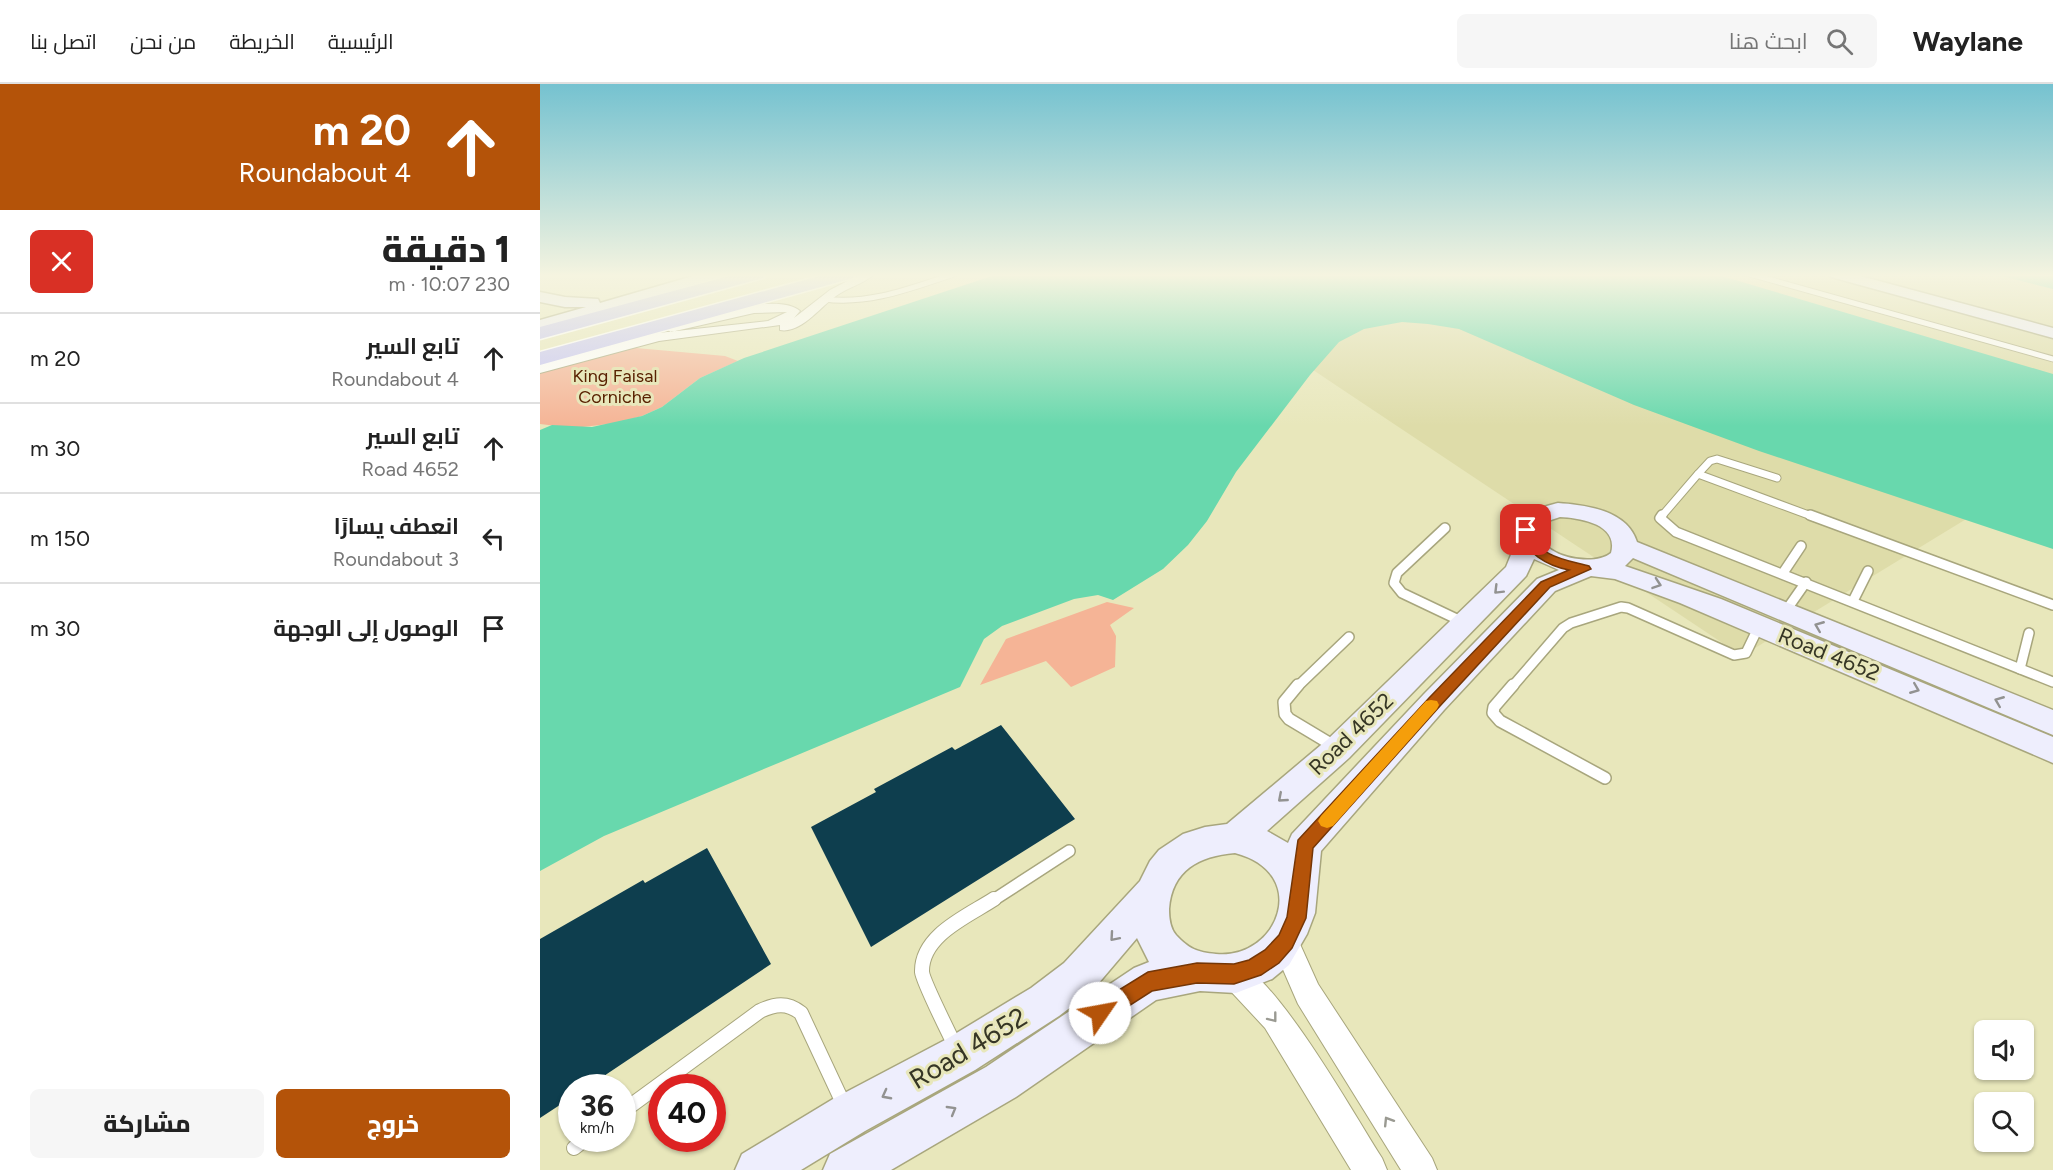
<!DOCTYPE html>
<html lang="ar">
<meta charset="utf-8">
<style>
body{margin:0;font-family:Figtree,Cairo,sans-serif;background:#f6f6f6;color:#222;direction:rtl;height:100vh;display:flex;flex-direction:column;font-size:22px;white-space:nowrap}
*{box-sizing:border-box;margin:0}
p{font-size:20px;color:#767676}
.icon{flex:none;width:33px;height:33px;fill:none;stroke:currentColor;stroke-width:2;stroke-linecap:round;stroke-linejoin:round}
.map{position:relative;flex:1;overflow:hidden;direction:ltr}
.drawer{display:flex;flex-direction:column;background:#fff;width:540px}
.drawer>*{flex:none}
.banner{background:#b45309;color:#fff;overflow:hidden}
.tools{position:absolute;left:1434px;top:936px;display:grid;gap:12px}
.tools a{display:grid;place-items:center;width:60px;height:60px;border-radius:9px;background:#fff;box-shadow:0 2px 4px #0004;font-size:30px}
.speed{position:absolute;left:18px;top:990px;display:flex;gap:12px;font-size:30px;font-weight:700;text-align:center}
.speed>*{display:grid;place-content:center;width:78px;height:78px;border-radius:50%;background:#fff;box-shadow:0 2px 4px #0004;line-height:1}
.speed small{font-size:15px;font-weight:400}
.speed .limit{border:9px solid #d22;background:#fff;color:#111}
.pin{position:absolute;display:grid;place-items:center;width:51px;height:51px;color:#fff;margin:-26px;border-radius:12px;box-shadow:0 3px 9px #0006}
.me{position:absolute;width:66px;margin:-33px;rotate:57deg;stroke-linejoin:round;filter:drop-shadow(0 0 4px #0008)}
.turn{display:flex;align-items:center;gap:21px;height:126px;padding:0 30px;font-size:27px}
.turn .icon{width:78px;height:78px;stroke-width:2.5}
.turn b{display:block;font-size:42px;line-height:51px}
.round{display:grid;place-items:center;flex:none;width:63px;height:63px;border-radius:9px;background:#f6f6f6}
.summary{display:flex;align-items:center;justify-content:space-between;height:102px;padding:0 30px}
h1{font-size:36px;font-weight:800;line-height:45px}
.action{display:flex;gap:12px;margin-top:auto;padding:12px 30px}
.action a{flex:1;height:69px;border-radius:9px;background:#b45309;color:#fff;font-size:24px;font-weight:800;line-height:69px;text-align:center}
.action a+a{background:#f6f6f6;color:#222}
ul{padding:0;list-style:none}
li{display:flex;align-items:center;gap:18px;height:90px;padding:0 30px;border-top:2px solid #e0e0e0}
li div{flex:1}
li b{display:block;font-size:22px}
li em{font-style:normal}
header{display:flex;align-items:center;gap:36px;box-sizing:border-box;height:84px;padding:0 30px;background:#fff;border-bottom:2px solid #e0e0e0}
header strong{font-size:28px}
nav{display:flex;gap:33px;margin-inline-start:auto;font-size:21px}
.search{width:420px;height:54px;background:#f6f6f6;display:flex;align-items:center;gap:15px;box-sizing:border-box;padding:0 21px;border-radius:9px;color:#767676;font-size:22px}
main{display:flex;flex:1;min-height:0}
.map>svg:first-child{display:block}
.built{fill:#dedca9}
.green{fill:#f5b496}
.water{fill:#68d8ad}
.building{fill:#0e3e4e}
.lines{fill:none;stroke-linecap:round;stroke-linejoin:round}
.lane-far4-casing{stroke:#a8a67d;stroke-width:7}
.lane-far3-casing{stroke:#a8a67d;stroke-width:9}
.lane-far2-casing{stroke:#a8a67d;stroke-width:12}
.lane-far1-casing{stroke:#a8a67d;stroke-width:14}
.lane-casing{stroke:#a8a67d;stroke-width:16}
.street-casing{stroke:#a8a67d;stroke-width:2}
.secondary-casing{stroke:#a8a67d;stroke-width:3}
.highway-casing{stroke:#fff;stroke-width:3}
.lane-far4{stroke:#fff;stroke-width:5}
.lane-far3{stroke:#fff;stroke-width:7}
.lane-far2{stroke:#fff;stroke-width:9}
.lane-far1{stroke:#fff;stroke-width:11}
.lane{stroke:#fff;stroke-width:14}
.street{fill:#fff;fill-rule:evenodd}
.secondary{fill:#eeeefd;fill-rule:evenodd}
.highway{fill:#c6c5f7;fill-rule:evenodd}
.oneway{stroke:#929291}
.oneway2{stroke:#9a9a92}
.route{fill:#b45309;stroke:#753606;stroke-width:1.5}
.slow{fill:#f59e0b}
.labels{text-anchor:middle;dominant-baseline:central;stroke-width:6;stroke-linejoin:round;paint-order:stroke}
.far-park-label{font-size:18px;fill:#592202;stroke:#e8e7bb}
.street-label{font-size:22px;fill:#363625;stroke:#e8e7bb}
.near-street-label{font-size:27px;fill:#363625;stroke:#e8e7bb}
</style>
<header>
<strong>Waylane</strong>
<div class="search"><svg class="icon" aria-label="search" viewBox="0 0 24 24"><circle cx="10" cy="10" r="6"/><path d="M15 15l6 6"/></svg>ابحث هنا</div>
<nav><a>الرئيسية</a><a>الخريطة</a><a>من نحن</a><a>اتصل بنا</a></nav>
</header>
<main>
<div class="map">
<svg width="1513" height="1086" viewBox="0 0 1513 1086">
<rect width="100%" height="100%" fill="#e8e7bb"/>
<path class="built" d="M629,190h884v192l-311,190z"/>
<g class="green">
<path d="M85,263l100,9 13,5 -38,17 -38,29 -20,9 -25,7 -43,5 -34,-4v-55z"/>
<path d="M567,518l27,6 -24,17 6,11 -1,31 -44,20 -25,-26 -66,24 26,-46z"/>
</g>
<g class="water">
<path d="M458,190h717l338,100v175l-294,-98 -125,-46 -175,-76 -31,-5 -26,-2 -38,7 -25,13 -29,33 -74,97 -29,49 -19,24 -25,24 -50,31 -15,-5 -24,4 -72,27 -18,13 -24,48 -356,149 -64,35v-441l12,-5 40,2 50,-11 20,-9 38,-29 44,-20z"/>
<path d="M1454,190h59v15z"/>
</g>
<g class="building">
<path d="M461,641l74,94 -204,128 -60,-120 65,-35 -2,-3 78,-42 3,3z"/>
<path d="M167,764l64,116 -185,124h-14v9l-32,21v-179l103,-59 2,3z"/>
</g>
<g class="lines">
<defs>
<g id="lane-far4">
<path d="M1210,190l303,85"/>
<path d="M284,215c46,6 87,-11 130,-25"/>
</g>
<g id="lane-far3">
<path d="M1158,390l12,-13 7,-2 60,19"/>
<path d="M1121,433l37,-43 116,43"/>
</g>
<g id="lane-far2">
<path d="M1122,431l-2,3 16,14 377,150"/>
<path d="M1270,431l243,90"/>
<path d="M905,444l-48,45 -3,10 8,10 61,29"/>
<path d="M1243,489l18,-27"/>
<path d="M1313,517l15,-30"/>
<path d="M1245,528l21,-30"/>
<path d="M1480,585l9,-36"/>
<path d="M757,603l52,-50"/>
<path d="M972,603l51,-59 8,-5 50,-16 7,1 106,47 12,-2 13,-27"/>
</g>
<g id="lane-far1">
<path d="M758,601l-14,17 1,12 4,5 45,27"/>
<path d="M973,601l-19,22 -1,6 7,8 105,57"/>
<path d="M452,817l77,-50"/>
</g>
<g id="lane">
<path d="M416,964c-6,-13 -33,-66 -34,-76 -1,-37 46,-56 72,-73"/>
<path d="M82,1028l138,-101c15,-7 27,-9 41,2l43,92"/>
<path d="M34,1064l13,-10"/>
</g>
<g id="street">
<path d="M321,190h13c-10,10 -26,13 -38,22 -15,10 -35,38 -56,34v-5l-121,16 -119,32v-8l118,-32 110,-12 19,-9 -33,1 -83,19 -6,-4 2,-3c27,-7 111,-34 133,-14l-6,7 36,-28z"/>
<path d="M745,845l10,4 23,51 114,174 5,12h-36l-103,-166 -27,-62 4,-9z"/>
<path d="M694,876c44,18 119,153 148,198l5,12h-36l-86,-142 -41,-44 -4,-10 4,-10z"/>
</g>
<g id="secondary">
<path d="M160,190h23l-2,3 -181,53v-10l46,-13h-21l-25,-5v-10l25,5 33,2 2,4z"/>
<path d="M1289,190h24l200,54v10l-222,-61z"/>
<path d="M1018,419c28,2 69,7 79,39l416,168v25l-420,-177 -8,8 96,33 332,138v26l-373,-160 -65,-24 -24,-3 -36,15 -111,119 -123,141 -6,62 -8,21 -18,31 -17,14 -36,14 -36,-2 -44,9 -140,97 -125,73h-68l7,-16 156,-87 148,-99 15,-6 -12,-24 -45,53 -33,25 -84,54 -110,61 -64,39h-66l7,-16 91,-55 112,-59 86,-52 33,-25 76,-82 10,-20 9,-11 24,-16 22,-7 22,-3 100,-84 179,-173 11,-27c-12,-23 25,-33 41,-37zM1020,433c20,1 59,7 51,36 -18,15 -74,3 -72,-24l6,-7zM994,475l25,11 -22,9 -113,115 -132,140 -4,9 -21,-12 82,-73 177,-182zM695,769c77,20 43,107 -19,101 -19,-2 -27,-5 -40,-19 -6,-7 -7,-17 -7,-26 3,-39 30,-53 66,-56z"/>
</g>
<g id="highway">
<path d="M196,190h30l-3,4 -223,61v-12z"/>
<path d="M287,190h29l-3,4 -313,87v-13z"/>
</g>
</defs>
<use href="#lane-far4" class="lane-far4-casing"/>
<use href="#lane-far3" class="lane-far3-casing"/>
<use href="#lane-far2" class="lane-far2-casing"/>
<use href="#lane-far1" class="lane-far1-casing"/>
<use href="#lane" class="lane-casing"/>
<use href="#street" class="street-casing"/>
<use href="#secondary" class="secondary-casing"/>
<use href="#highway" class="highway-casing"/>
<use href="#lane-far4" class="lane-far4"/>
<use href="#lane-far3" class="lane-far3"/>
<use href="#lane-far2" class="lane-far2"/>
<use href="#lane-far1" class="lane-far1"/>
<use href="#lane" class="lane"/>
<use href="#street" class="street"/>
<use href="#secondary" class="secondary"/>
<use href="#highway" class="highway"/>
</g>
<defs><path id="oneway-chevron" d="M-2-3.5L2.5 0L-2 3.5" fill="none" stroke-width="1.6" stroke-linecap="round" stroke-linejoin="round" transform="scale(1.5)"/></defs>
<g class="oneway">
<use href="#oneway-chevron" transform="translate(1117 500) rotate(19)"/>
<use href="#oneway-chevron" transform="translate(958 506) rotate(135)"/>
<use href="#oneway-chevron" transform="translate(1279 542) rotate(-158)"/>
<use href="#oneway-chevron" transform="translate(1375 605) rotate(22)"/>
<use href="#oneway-chevron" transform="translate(1459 617) rotate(-158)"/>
<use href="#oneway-chevron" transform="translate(742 714) rotate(139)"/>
<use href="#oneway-chevron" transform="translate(574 853) rotate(131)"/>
<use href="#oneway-chevron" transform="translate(346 1011) rotate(152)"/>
<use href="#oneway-chevron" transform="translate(412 1026) rotate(-30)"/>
</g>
<g class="oneway2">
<use href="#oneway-chevron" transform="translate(733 934) rotate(52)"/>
<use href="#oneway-chevron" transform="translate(848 1037) rotate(-122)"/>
</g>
<linearGradient id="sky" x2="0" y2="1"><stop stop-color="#75c2d0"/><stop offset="0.56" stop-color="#f5f4e0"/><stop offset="1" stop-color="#f5f4e0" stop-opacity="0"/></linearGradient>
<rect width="1513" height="342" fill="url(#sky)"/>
<path class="route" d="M986,443l6,3c4,27 35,30 57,36l2,3 -41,18 -110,119 -127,142 -7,70 -14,30 -13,15 -18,12 -27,9 -37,-1 -45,8 -45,29 -7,3 -7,-3 -3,-7 3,-7 55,-34 49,-9 37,1 15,-4 16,-10 14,-15 8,-18 11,-77 131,-142 112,-116 28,-12c-21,-4 -45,-17 -49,-40z"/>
<path class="slow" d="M891,616l6,1 2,4 -2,4 -104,117 -6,2 -6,-2 -3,-5 3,-5 105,-115z"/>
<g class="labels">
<g class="far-park-label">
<text x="75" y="292">King Faisal<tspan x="75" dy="21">Corniche</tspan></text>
</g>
<g class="street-label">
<text transform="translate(1289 570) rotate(22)">Road 4652</text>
<text transform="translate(811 650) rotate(-44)">Road 4652</text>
</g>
<g class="near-street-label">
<text transform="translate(428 964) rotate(-31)">Road 4652</text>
</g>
</g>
</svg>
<div class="tools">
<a><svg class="icon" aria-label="sound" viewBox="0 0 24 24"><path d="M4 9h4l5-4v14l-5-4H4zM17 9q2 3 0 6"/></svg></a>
<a><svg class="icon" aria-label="search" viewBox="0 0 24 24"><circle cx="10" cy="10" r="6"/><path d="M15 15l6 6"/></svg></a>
</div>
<div class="speed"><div>36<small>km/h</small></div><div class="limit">40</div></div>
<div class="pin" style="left:986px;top:446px;background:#d93025"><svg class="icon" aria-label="arrive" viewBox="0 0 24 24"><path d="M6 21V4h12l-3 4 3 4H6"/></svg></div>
<svg class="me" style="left:560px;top:929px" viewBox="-20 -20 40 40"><circle r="19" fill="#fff"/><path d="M0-13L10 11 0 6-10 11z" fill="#b45309"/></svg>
</div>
<section class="drawer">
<div class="banner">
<div class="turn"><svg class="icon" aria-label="ahead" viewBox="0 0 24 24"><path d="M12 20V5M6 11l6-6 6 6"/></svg><div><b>20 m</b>Roundabout 4</div></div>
</div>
<div class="summary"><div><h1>1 دقيقة</h1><p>230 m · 10:07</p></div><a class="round" style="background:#d93025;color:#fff"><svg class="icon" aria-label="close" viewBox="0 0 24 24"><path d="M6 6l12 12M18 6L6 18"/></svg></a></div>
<ul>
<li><svg class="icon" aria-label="ahead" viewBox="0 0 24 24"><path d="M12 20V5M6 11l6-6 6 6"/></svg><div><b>تابع السير</b><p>Roundabout 4</p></div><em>20 m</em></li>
<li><svg class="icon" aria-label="ahead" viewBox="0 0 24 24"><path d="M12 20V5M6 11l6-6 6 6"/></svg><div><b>تابع السير</b><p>Road 4652</p></div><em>30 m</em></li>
<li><svg class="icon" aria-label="left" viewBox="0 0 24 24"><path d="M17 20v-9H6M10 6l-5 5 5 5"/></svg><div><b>انعطف يسارًا</b><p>Roundabout 3</p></div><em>150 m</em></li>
<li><svg class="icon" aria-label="arrive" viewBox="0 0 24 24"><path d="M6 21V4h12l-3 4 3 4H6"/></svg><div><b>الوصول إلى الوجهة</b></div><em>30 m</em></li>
</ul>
<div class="action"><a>خروج</a><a>مشاركة</a></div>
</section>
</main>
